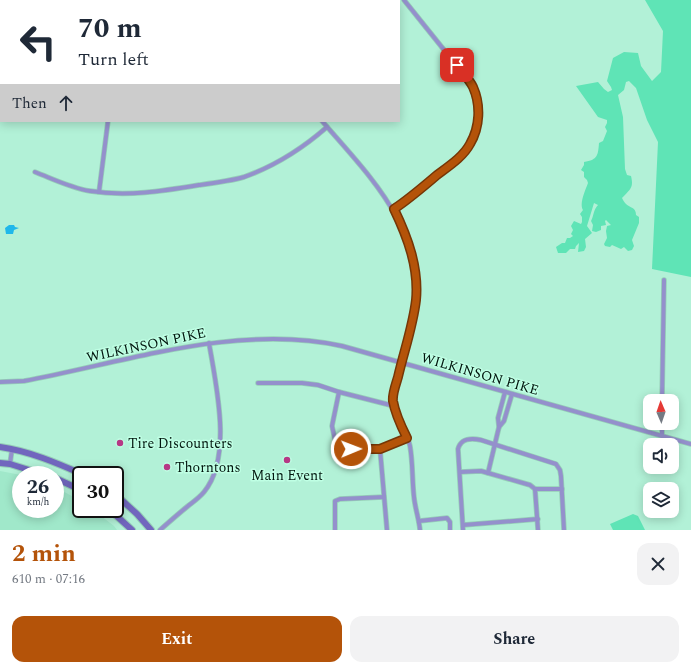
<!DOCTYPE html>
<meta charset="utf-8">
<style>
body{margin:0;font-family:Spectral,serif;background:#f2f2f3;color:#1f2937;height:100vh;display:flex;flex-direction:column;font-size:15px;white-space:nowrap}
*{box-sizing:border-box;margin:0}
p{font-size:13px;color:#747a83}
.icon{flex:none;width:22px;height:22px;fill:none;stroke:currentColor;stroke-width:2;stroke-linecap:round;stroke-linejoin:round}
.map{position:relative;height:530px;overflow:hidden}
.drawer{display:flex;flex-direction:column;background:#fff;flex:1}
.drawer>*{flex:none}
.guide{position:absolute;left:0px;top:0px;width:400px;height:122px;box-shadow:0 2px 10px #0003;background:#fff;color:#1f2937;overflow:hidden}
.needle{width:26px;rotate:358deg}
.tools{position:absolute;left:643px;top:394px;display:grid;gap:8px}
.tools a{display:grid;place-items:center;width:36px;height:36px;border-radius:8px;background:#fff;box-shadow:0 2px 10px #0003;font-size:20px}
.speed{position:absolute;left:12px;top:466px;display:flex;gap:8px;font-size:20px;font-weight:700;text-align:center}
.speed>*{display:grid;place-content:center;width:52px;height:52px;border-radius:50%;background:#fff;box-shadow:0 2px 10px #0003;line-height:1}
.speed small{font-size:10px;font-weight:400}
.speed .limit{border:2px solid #111;border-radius:6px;background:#fff;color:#111}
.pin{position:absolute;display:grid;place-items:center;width:34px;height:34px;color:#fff;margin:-17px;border-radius:8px;box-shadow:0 2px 6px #0006}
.me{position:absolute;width:44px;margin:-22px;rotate:89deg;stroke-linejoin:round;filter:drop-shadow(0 0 3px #0008)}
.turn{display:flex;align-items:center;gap:14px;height:84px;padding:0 12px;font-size:18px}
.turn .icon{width:52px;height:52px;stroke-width:2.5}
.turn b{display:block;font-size:28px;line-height:34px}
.then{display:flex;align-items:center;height:38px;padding:0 12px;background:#0003;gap:8px;font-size:15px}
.round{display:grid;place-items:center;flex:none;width:42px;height:42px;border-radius:12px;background:#f2f2f3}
.summary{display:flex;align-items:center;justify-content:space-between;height:68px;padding:0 12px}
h1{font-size:24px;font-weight:700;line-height:30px;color:#b45309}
.cta{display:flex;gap:8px;margin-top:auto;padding:8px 12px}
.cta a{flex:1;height:46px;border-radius:12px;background:#b45309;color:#fff;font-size:16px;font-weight:700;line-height:46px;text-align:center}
.cta a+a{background:#f2f2f3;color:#1f2937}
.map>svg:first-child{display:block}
.built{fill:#a0e8ca}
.green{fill:#5fe4b6}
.water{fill:#1fb8ea}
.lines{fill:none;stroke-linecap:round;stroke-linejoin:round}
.street-casing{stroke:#96ceb7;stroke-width:5.5}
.secondary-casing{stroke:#96ceb7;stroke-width:8}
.street{stroke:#9490cc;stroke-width:4}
.secondary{stroke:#7166be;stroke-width:6}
.route-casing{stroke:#753606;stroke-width:10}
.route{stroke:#b45309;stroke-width:7}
.poi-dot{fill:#b63885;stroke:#bfffe4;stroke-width:1.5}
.labels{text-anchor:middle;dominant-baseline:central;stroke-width:3;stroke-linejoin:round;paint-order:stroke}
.street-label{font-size:14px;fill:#00150d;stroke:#bfffe4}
.poi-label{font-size:14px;fill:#00150d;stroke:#bfffe4;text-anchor:start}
</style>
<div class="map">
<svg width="691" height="530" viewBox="0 0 691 530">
<rect width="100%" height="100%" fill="#b2f1d7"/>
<path class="built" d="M0,471l21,4v34h34v-22l26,14v8h11l22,17 3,4h-117z"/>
<g class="green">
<path d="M645,0h46v277l-39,-8 6,-127 -11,-22 -11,-32 -7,-7 -3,1 -2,8 -6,5 5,22 2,52 2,6 4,1c3,12 -1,13 -9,22 1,2 2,4 4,6 4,4 10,3 10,11l3,2v6l-7,17 2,6 -2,4 -4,1 -4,-4 -3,2 -9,-4 -2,2 -5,-1 -1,-2 3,-6 -1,-7 1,-5 4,-1 -5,-5 -1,1 1,4 -5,1v4l-5,2 -4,-1 1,-6 -2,-4c3,-5 2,-11 7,-16l-4,-2 -7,23 5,7 -7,6 1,8 -2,4 -6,1 1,-9 -3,3 -1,3h-5l-4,4h-8l-2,-6 6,-4h3l2,-5h3l3,-2 -2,-2 2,-4 -2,-4 3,-5 7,3 1,-2v-5l-2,-3 3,-4c-4,-6 2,-19 5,-27l-1,-3 -3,-3v-5l-3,-2 3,-5v-3c14,-2 14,-7 15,-19l4,-2 4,-10 -2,-4 2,-4v-3l-9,-3 -22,-31 22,-4 6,7 4,3 4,-2 -1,-3 -4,-6 6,-23 11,-6 14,1 3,13 11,15 9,-9 2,-41z"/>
<path d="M633,514l5,2 7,14h-32l-3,-6z"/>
</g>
<path class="water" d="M9,225h5l1,2 4,1 -5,2 -1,4h-7l-1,-6z"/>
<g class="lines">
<defs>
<g id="street">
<path d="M222,0l1,1"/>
<path d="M168,1l2,-1"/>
<path d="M322,121c50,58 106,111 91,195 -3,22 -11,43 -16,64 -2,6 -4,12 -4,18 -2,17 14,32 17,48 3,17 2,34 4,51 1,11 5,22 6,33"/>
<path d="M35,172c18,7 36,16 55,19 37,6 73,0 109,-6 15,-2 31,-4 45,-8 31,-11 59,-29 83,-50"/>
<path d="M99,192l9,-71"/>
<path d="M394,209c13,-9 26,-20 39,-30 12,-10 27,-20 36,-34 14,-19 12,-45 0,-64l-65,-81"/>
<path d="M0,382l24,-1c102,-19 214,-58 318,-35l349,98"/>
<path d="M258,383h44l16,2 21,7"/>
<path d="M505,392l-7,26 1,9 5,-6 8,-27"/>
<path d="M662,401l2,-121"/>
<path d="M662,436v-13"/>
<path d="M380,449h-43l-5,-23 7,-34 55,14"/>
<path d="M10,464l2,-15"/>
<path d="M460,472l21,-1 49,14 5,4 3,41"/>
<path d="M488,473l11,-46"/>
<path d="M535,489h27"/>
<path d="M419,521l28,-3 3,4v8"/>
<path d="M463,525l75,-6"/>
<path d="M160,530c9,-8 18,-16 28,-24 5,-4 11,-8 16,-14 29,-35 12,-107 5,-149"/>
<path d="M335,530v-29l5,-2 44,-2"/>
<path d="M387,530l-7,-81 27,-11"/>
<path d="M463,530l-5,-81c3,-11 13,-11 23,-9l75,24 4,6 1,6 3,54"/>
</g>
<g id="secondary">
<path d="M0,447c29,4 57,16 84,28"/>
<path d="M0,463l10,1 35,11"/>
<path d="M55,478l26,12"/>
<path d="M115,494l22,20 14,16"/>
<path d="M109,509l23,21"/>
</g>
</defs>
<use href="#street" class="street-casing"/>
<use href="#secondary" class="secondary-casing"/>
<use href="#street" class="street"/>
<use href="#secondary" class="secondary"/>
</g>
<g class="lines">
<defs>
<path id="route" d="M351,449h29l27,-11c-6,-12 -12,-25 -14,-37 -1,-7 3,-17 5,-24 6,-26 15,-51 18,-77 3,-32 -8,-62 -22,-91 15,-10 29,-22 43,-34 12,-9 26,-18 33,-31 10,-17 11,-39 3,-57 -4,-8 -11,-15 -16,-22"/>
</defs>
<use href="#route" class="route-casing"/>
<use href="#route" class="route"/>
</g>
<g class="poi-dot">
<circle cx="120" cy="443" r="4"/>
<circle cx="287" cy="460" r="4"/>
<circle cx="167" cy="467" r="4"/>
</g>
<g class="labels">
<g class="street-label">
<text transform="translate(146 345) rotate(-12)">WILKINSON PIKE</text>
<text transform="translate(480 374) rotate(16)">WILKINSON PIKE</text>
</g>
<g class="poi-label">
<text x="128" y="443">Tire Discounters</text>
<text x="175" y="467">Thorntons</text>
<text x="287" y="475" text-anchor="middle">Main Event</text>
</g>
</g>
</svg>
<div class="tools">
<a><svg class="needle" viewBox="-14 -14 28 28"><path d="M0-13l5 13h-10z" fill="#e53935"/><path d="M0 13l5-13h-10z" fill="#747a83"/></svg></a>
<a><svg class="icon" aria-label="sound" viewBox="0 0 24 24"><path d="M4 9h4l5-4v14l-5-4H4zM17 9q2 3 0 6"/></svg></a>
<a><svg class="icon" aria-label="layers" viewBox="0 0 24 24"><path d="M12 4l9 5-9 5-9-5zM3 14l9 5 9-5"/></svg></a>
</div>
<div class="speed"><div>26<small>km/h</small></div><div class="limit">30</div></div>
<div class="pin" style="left:457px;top:65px;background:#d93025"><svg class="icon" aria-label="arrive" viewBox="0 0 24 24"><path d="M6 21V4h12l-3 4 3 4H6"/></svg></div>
<svg class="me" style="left:351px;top:449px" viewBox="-20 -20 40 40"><circle r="17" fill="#b45309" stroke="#fff" stroke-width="3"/><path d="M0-11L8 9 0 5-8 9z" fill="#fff"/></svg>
<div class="guide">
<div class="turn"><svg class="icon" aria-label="left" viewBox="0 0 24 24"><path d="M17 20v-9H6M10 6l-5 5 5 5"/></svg><div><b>70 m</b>Turn left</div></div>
<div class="then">Then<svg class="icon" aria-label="ahead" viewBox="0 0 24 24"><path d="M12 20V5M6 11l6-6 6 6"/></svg></div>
</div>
</div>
<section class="drawer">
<div class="summary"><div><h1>2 min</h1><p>610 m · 07:16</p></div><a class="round"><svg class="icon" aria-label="close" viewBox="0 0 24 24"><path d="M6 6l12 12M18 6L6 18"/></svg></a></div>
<div class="cta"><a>Exit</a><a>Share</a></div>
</section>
